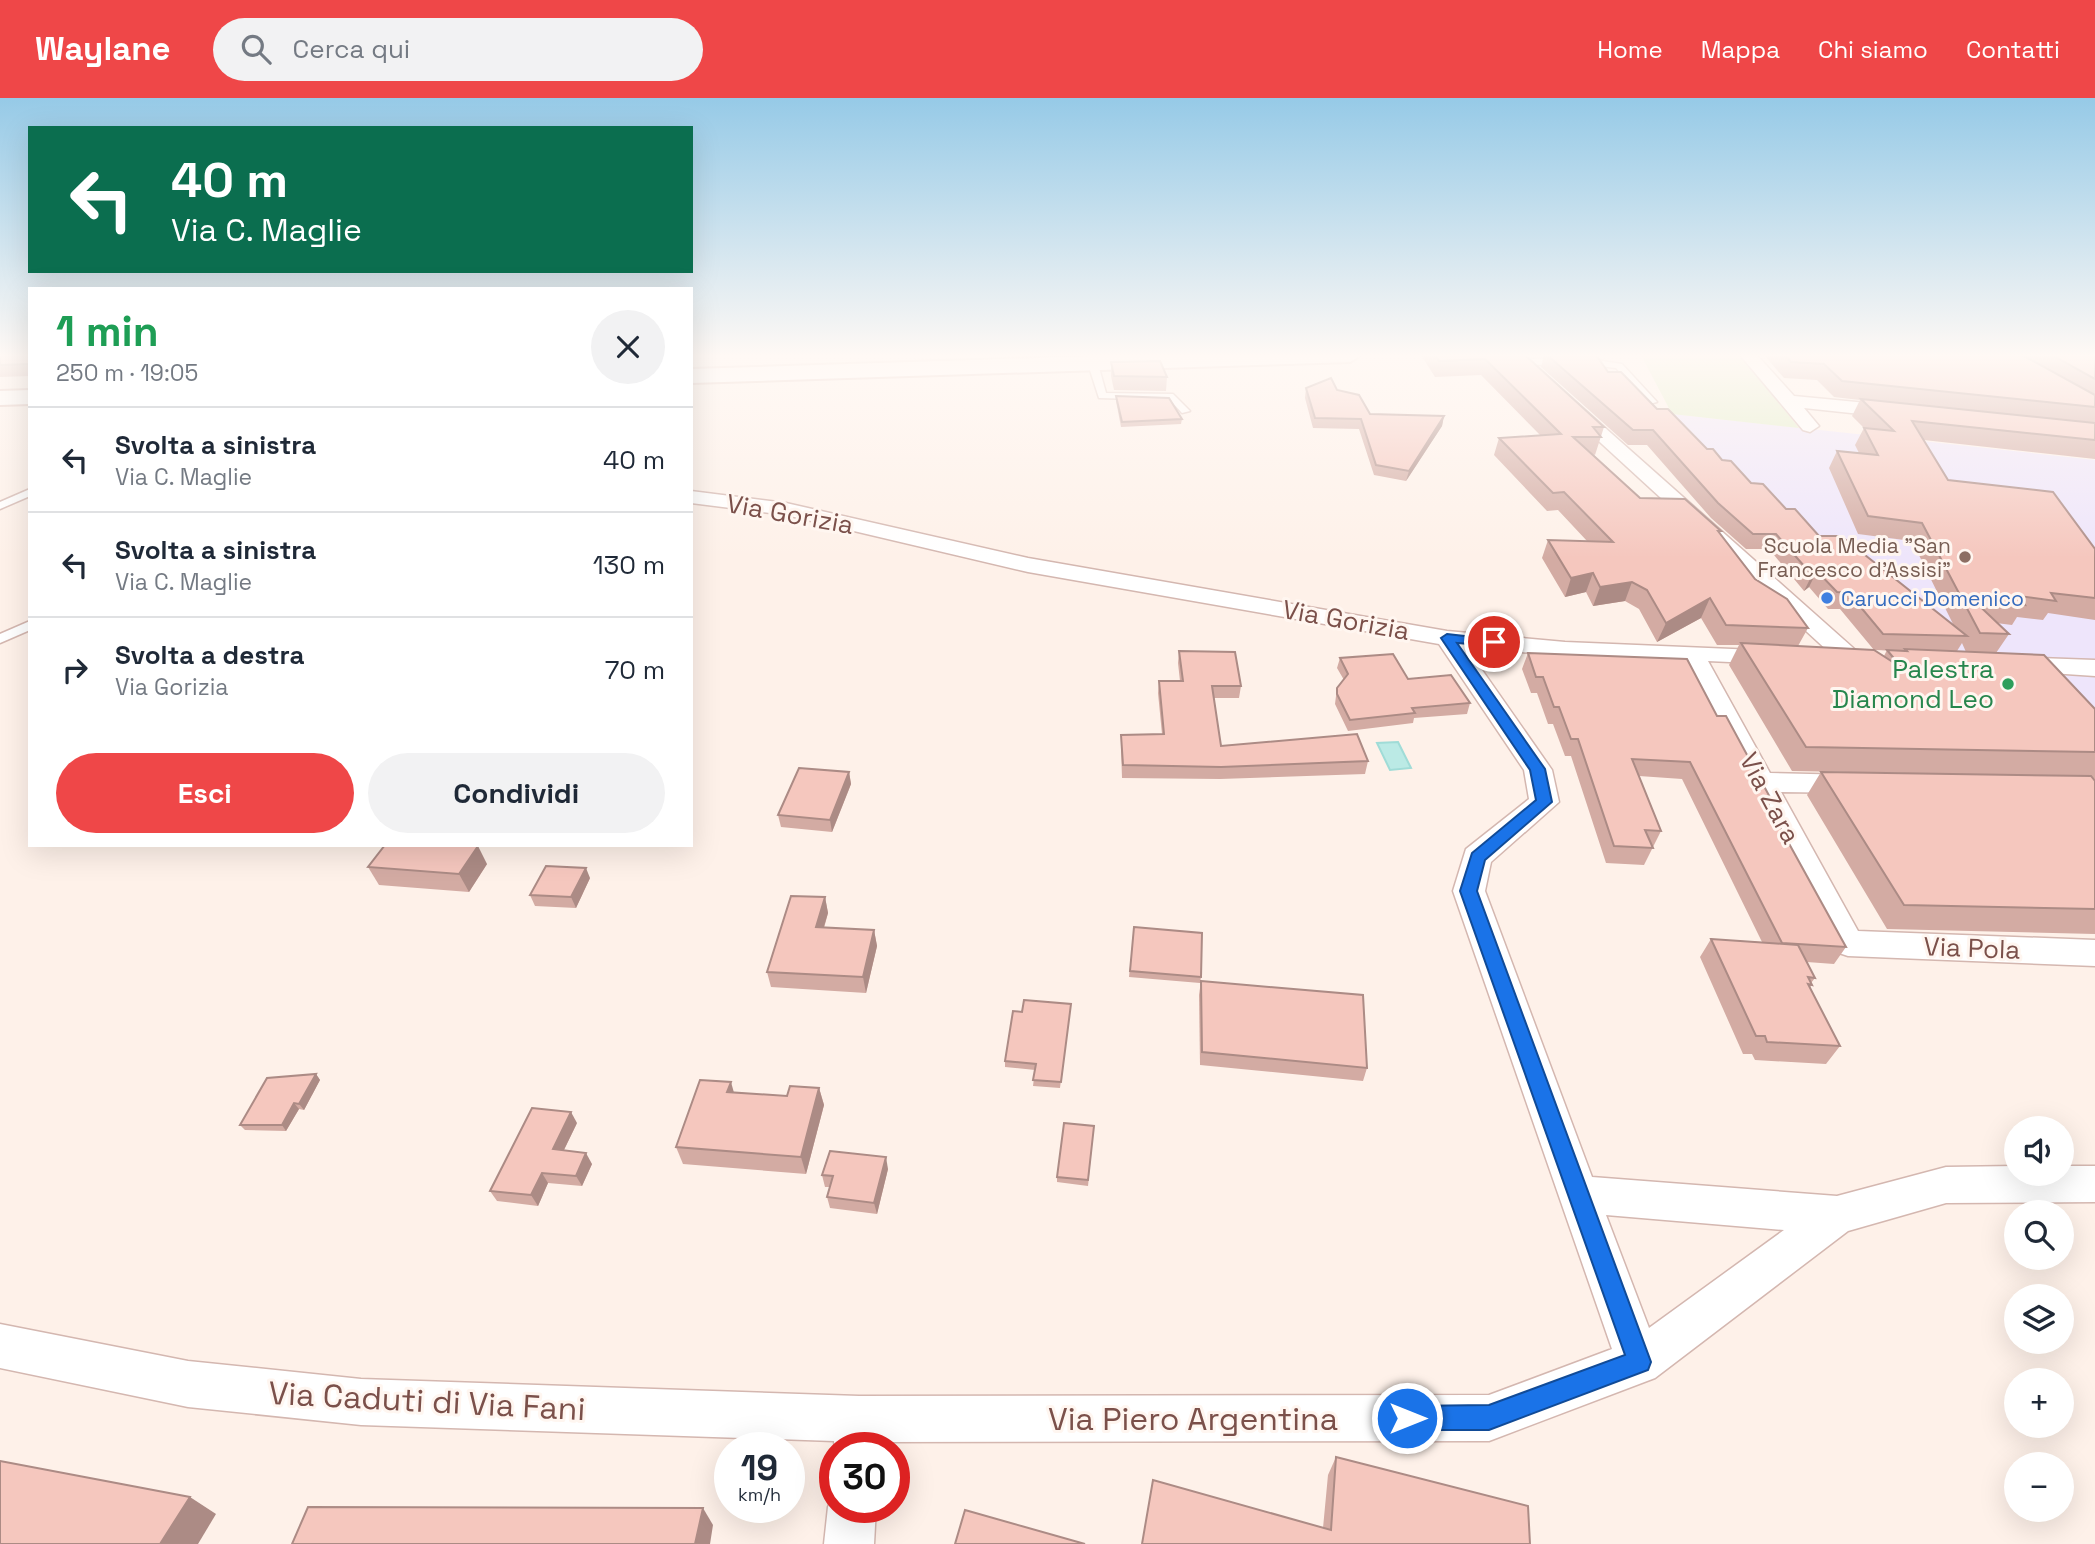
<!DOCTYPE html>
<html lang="it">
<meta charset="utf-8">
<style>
body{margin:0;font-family:"Space Grotesk",sans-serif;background:#f2f2f3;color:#1f2937;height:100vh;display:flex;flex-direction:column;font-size:26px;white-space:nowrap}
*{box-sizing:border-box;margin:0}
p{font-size:23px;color:#747a83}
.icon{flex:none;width:38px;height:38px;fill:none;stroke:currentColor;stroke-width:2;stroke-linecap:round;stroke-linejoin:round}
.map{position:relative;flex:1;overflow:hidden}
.side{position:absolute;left:28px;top:189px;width:665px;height:560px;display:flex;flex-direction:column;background:#fff;border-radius:0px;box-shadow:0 7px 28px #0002}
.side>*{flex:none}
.top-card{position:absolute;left:28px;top:28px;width:665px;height:147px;border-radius:0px;box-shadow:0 7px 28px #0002;background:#0b6e4f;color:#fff;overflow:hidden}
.buttons{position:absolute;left:2004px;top:1018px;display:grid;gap:14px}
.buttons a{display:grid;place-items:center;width:70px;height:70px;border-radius:50%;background:#fff;box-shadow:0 7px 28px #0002;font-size:35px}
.speed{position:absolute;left:714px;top:1334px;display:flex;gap:14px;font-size:35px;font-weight:700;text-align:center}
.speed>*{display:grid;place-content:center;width:91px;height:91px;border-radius:50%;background:#fff;box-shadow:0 7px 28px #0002;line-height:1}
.speed small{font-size:18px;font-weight:400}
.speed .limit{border:10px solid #d22;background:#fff;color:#111}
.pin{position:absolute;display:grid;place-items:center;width:60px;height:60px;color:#fff;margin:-30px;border:4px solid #fff;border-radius:50%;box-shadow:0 2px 7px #0007}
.me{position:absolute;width:77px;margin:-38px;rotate:90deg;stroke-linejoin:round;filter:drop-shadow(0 0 5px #0008)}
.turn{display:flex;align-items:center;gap:24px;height:147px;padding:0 28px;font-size:32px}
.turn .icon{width:91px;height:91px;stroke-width:2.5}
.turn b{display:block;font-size:49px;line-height:60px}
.round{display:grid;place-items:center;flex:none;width:74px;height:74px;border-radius:37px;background:#f2f2f3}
.overview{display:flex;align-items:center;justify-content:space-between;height:119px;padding:0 28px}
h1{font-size:42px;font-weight:700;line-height:52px;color:#1e9e55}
.button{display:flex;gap:14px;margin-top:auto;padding:14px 28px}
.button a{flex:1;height:80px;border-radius:42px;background:#ef4748;color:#fff;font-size:28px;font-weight:700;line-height:80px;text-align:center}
.button a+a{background:#f2f2f3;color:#1f2937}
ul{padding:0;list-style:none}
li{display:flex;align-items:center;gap:21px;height:105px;padding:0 28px;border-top:2px solid #e0e1e3}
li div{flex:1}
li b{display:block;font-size:26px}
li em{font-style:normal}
header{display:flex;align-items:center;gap:42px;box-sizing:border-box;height:98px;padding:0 35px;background:#ef4748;color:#fff}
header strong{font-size:33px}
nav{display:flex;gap:38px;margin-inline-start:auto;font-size:24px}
.search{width:490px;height:63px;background:#f2f2f3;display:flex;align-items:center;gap:18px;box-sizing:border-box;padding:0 24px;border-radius:38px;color:#747a83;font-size:26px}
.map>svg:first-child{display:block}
.education{fill:#eee5fb}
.green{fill:#dfedc5}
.water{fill:#bbeae5;stroke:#a0dcd7;stroke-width:2}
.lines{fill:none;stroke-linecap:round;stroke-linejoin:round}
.service-casing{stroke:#d4b7b0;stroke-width:3}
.minor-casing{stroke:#d4b7b0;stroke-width:3}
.secondary-casing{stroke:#d9b8af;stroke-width:4}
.service{fill:#fff;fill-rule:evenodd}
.minor{fill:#fff;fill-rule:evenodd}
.secondary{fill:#fff;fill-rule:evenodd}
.wall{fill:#d3aba3;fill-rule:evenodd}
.shaded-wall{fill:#ac8b85}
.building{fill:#f5c7be;stroke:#ac8b85;stroke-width:2}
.route{fill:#1a73e8;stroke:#114b97;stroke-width:2}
.education-dot{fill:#8d6e63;stroke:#fff6f0;stroke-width:2.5}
.shop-dot{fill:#3f7fe0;stroke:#fff6f0;stroke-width:2.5}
.leisure-dot{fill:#2e9e5b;stroke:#fff6f0;stroke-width:2.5}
.labels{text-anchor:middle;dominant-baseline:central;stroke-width:6;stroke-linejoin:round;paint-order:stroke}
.far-education-label{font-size:21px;fill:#785e54;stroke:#fff6f0;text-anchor:end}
.far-shop-label{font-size:21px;fill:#366cbe;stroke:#fff6f0;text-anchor:start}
.street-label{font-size:26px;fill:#7b504a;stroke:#fff6f0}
.leisure-label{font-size:26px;fill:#27864d;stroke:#fff6f0;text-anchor:end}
.near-street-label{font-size:32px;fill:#7b504a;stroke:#fff6f0}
</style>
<header>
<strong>Waylane</strong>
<div class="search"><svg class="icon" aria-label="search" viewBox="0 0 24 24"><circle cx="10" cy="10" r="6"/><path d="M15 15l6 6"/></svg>Cerca qui</div>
<nav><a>Home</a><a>Mappa</a><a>Chi siamo</a><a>Contatti</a></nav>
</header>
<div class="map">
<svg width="2095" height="1446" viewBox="0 0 2095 1446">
<rect width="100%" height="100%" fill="#fef1e9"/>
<g class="education">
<path d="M1672,316l423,46v200l-138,-5 -275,-222z"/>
<path d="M2042,576l53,2v58z"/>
</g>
<path class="green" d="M1641,257h99l59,73 -127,-14z"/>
<path class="water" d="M1398,644l13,26 -21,2 -13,-27z"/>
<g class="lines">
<defs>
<g id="service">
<path d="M1583,260l39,6 35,38 -8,2 -33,-36 -33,-4 -63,1 -5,-3 5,-3z"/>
<path d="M1093,263l5,3 8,29 67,1 17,17 -8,2 -12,-13 -71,-2 -11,-34z"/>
<path d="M30,391v7l-30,13v-7z"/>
<path d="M30,523v9l-30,13v-9z"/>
</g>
<g id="minor">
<path d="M1505,257h18l337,299 4,5 -4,5h-18z"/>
<path d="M1740,257h17l37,41 104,10 9,6 -9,6 -94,-10 15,18 -9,6 -7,-2z"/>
<path d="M691,393l95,12 242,55 419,73 118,11 217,9 4,5 -4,5 -9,3 -65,-3 62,112 83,2 10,2 4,7 -4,7 -10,2 -72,-1 77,139 237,9v26l-247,-10 -12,-4 -154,-292 -117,-4 -99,-9 86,123 7,32 -68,60 -6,29 107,286 245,19 109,-29 70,-1v8h46v-8h33v36l-149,1 -98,28 -193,147 -166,63 -608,1 -1,5h-45v3l-1,-9 -473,-16 -173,-18 -188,-39v-44l188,37 173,18 498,17 630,-1 123,-46 -159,-458 13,-42 63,-50 -5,-29 -85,-126 -411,-72 -242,-57 -95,-12zM1606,1117l178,15 -135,98z"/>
<path d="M2015,559l80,3v16l-89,-6 -4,-5 4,-5z"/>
<path d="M835,1392v17h41l-2,37h-50l4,-37z"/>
</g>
<g id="secondary">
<path d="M1130,257h231l-11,7 -659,21v-14z"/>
<path d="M30,292v14l-30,1v-14z"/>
</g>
</defs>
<use href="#service" class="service-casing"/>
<use href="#minor" class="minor-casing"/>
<use href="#secondary" class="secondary-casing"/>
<use href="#service" class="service"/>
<use href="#minor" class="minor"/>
<use href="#secondary" class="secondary"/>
</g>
<g class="wall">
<path d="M0,257h30v21l-30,1z"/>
<path d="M1421,257h104l79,72 -9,28 -2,-1 47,44 81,33 -1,2 35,46 53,49 -10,18 86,10 3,-6 17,1 -30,-1 -34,-41h-12l-19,-22 -5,4 -35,-42h-23l-35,-31 -64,-73h-19l-87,-78 3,-11 -17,-1h69l12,17 49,37 50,40 79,60 33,27 135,90 -42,-85 -54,-7 -29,-66 8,-17 22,2 -4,-8 9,-17 -12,-12 8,-16 -26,-3 -17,-17 -33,-2 -20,-23h331v104l-171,-19 24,40 147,69v71l-47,-7 -5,7 -26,-3 -5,8 -16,-2 13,11 -13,19 99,56v225l-208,-5 -80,-134 14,-23 261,4 -290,-5 -63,-106 10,-20h-22l-16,-27 -44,24 -18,-33 -14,-8 -32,5 -7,-14 -21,5 -23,-39 6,-18 39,1 -29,-31 -11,1 -53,-56 5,-17 41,-3 -59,-60 -46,2zM1962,545l4,9 -9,-1z"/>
<path d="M1111,264l56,15 -1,14 -52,-1 -3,-14z"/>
<path d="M1306,290l31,2 33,24 74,2 -2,10 -36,55 -32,-6 -15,-46 -46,-1 -8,-30z"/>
<path d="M1116,298l66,23 -1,5 -60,3 -5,-26z"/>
<path d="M1179,553l62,35 -2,12h-25l7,48 147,15 -3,13 -145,5 -98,-1 -1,-31v-12l41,-1 -4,-41 1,-12h21l-2,-18z"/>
<path d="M1528,555l189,63 55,85 -4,6 78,140 -12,17 -27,-2 8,16 -4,5 1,2 -3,3 31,58 -14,18 -71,-4 -3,-6h-9l-43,-97 11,-18 51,3 -80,-163 -43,-3 22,55 -17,34 -38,-2 -35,-107h-6l-12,-32h-5l-11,-31h-6l-9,-24z"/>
<path d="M1340,560l68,21 62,24 -3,11 -53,4 -1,5 -65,8 -13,-27 2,-16 7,-8 -7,-12z"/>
<path d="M849,674l2,12 -19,48 -51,-5 -3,-12z"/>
<path d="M487,766l-18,28 -90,-7 -11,-18z"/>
<path d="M590,780l-14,30 -41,-2 -5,-11z"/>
<path d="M825,799l3,16 -4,15 50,2 3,16 -11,47 -95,-6 -4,-15z"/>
<path d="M1134,829l67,50 -1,6 -71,-6z"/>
<path d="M1201,883l166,87 -4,13 -163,-16 -1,-70z"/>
<path d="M1071,906l-11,84 -27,-2 2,-16 -30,-3v-6l17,-49z"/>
<path d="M316,976l4,6 -16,30 -5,-1 -13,22 -41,-1 -5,-5z"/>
<path d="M819,990l5,17 -18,69 -123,-10 -7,-17 111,-51z"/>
<path d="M577,1025l-13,27 28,14 -10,22 -34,-3 -10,23 -41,-5 -7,-10z"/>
<path d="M1094,1028l-6,60 -31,-4v-5z"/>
<path d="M888,1071l-11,45 -47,-6 -3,-11 3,-10h-5l-3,-12z"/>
<path d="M1336,1359l194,87h-388l181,-16 5,-53z"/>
</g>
<g class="shaded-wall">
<path d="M1444,318l-2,10 -36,55 3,-10z"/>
<path d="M1817,473l-8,16 -5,4 8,-16z"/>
<path d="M1593,475l-7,19 -21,5 6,-19z"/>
<path d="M1632,484l-7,19 -32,5 7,-19z"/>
<path d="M1710,500l-9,20 -44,24 9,-19z"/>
<path d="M849,674l2,12 -19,48 -2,-12z"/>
<path d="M478,748l9,18 -18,28 -10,-18z"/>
<path d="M586,770l4,10 -14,30 -5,-11z"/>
<path d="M825,799l3,16 -9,30 -3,-16z"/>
<path d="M874,832l3,16 -11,47 -3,-16z"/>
<path d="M316,976l4,6 -16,30 -5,-6z"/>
<path d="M731,984l5,18 -9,-8z"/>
<path d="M819,990l5,17 -18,69 -5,-17z"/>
<path d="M294,1005l5,6 -13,22 -4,-6z"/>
<path d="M571,1014l6,11 -18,37 -6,-11z"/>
<path d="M586,1055l6,11 -10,22 -6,-10z"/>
<path d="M886,1059l2,12 -11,45 -3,-11z"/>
<path d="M542,1075l6,10 -10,23 -7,-11z"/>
<path d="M190,1399l26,17 -18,30h-38z"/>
<path d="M703,1410l10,17 -3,19h-15z"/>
</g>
<g class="building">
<path d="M0,257h30v9l-30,1z"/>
<path d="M1435,257h90l79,72h-11l8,10h-28l67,61 45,1 36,32h-3l37,48 32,20 21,29 -82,-3 -16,-27 -44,25 -19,-33 -15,-8 -32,5 -7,-14 -22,5 -23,-38 65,2 -49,-50 -11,1 -54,-55 62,-4 -76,-75 -46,2z"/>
<path d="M1547,257h49l12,17h13l36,37h11l39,40h6l9,11 9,1 20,22 12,1 23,25h9l24,27h22l126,100 -84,-2 -34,-41 -12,-1 -20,-21 -5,4 -36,-41h-23l-35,-31 -65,-73h-20z"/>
<path d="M1785,257h237l73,40v12l-253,-26 -18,-17 -33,-2z"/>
<path d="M2052,257h43v24z"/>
<path d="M1160,263l7,16 -53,-1 -3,-14z"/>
<path d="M1331,280l6,12 22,5 11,19 74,2 -35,55 -33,-6 -15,-46 -46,-1 -9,-30z"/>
<path d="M1116,298l53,2 13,21 -60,3z"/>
<path d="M1861,301l234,24v17l-183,-19 36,59 105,12 42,57v49l-44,-5 5,8 -37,-5 6,9 -54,-7 38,36 -29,-1 -58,-110 -54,-7 -31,-65 41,4 -14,-27 30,3z"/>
<path d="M1741,545l133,7 28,18 -15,-18 20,1 -2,-2 139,6 51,54v43l-289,-5z"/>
<path d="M1179,553l56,1 6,34h-29l9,60 136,-12 11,27 -147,6 -98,-2 -2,-30 43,-1 -5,-53h24z"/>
<path d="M1528,555l159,6 30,57h9l46,85 -7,-1 81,147 -64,-4 -92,-181 -58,-3 29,72 -16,-1 8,18 -39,-2 -36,-107h-7l-12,-32h-5l-11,-30h-7z"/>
<path d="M1393,556l15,25 43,-4 19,28 -58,5 3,5 -65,7 -13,-26v-6l11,-14 -8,-16z"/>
<path d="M799,670l50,4 -19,48 -52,-5z"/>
<path d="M1821,674l270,4 4,5v128l-191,-4z"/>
<path d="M385,747h84l9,1 -19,28 -91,-7z"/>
<path d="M546,768l40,2 -15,29 -41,-2z"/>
<path d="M791,798l34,1 -9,30 58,3 -11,47 -96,-5z"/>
<path d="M1134,829l68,6 -1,44 -71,-6z"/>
<path d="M1711,841l87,6 17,33 -7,-1 4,8 -4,-1 32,62 -73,-4 -2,-6h-9z"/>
<path d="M1201,883l162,14 4,73 -165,-16z"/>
<path d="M1024,902l47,4 -10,78 -28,-2 3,-16 -31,-3 8,-50 9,1z"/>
<path d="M316,976l-17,30 -5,-1 -12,22h-42l27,-47z"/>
<path d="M700,982l31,2 -4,10 60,4 3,-10 29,2 -18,69 -125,-10z"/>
<path d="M532,1010l39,4 -18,37 33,4 -10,23 -34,-3 -11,22 -41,-4z"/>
<path d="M1064,1025l30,3 -6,54 -31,-3z"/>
<path d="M830,1053l56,6 -12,46 -47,-6 6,-21 -11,-1z"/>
<path d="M1336,1359l192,49 2,38h-388l11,-64 178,50z"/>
<path d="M0,1363l190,36 -30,47h-160z"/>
<path d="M308,1409l395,1 -8,36h-403z"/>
<path d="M965,1412l120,34h-130z"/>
</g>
<linearGradient id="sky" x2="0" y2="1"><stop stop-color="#96cae7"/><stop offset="0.56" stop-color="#fff9f5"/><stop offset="1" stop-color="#fff9f5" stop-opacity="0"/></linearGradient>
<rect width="2095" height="460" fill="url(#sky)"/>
<path class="route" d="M1447,536l52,6v5l-5,1 -37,-3 88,126 7,33 -67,58 -8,31 174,471 -3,8 -159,60h-82l-9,-3 -3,-9 3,-9 9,-3 82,-1 136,-50 -165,-464 12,-38 64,-53 -6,-30 -89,-132z"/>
<circle class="education-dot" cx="1965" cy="459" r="7"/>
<circle class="shop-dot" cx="1827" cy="500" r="7"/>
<circle class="leisure-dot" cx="2008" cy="586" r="7"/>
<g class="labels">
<g class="far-education-label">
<text x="1951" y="447">Scuola Media "San<tspan x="1951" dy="24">Francesco d'Assisi"</tspan></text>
</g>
<g class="far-shop-label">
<text x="1841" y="500">Carucci Domenico</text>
</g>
<g class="street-label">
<text transform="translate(790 416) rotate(10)">Via Gorizia</text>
<text transform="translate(1346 522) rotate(10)">Via Gorizia</text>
<text transform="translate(1770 700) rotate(62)">Via Zara</text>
<text transform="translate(1972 850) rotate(2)">Via Pola</text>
</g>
<g class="leisure-label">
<text x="1994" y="571">Palestra<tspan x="1994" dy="30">Diamond Leo</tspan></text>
</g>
<g class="near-street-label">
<text transform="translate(427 1303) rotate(3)">Via Caduti di Via Fani</text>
<text x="1193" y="1321">Via Piero Argentina</text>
</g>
</g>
</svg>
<div class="buttons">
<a><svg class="icon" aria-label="sound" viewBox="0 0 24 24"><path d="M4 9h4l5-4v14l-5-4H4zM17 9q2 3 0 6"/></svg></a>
<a><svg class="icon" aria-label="search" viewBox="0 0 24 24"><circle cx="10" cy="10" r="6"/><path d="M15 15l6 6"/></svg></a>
<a><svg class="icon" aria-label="layers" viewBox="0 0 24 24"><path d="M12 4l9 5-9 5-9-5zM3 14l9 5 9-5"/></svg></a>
<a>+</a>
<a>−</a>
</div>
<div class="speed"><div>19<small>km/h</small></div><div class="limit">30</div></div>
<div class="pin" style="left:1494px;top:544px;background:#d93025"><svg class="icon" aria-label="arrive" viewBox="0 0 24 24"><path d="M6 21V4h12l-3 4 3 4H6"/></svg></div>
<svg class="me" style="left:1407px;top:1320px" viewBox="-20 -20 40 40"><circle r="17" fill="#1a73e8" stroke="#fff" stroke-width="3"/><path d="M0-11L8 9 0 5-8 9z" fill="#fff"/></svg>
<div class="top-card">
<div class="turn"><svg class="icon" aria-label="left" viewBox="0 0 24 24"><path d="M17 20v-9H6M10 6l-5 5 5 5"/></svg><div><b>40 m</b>Via C. Maglie</div></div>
</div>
<section class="side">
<div class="overview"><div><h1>1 min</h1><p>250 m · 19:05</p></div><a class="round"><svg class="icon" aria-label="close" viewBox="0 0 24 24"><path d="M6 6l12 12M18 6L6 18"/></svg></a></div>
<ul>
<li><svg class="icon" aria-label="left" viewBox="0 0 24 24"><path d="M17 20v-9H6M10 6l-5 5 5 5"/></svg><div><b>Svolta a sinistra</b><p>Via C. Maglie</p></div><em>40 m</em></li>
<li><svg class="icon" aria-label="left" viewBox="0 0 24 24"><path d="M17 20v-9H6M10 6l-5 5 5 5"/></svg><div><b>Svolta a sinistra</b><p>Via C. Maglie</p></div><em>130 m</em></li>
<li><svg class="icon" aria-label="right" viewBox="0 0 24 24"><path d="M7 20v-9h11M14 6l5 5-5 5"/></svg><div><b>Svolta a destra</b><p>Via Gorizia</p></div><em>70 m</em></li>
</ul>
<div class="button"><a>Esci</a><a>Condividi</a></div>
</section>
</div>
